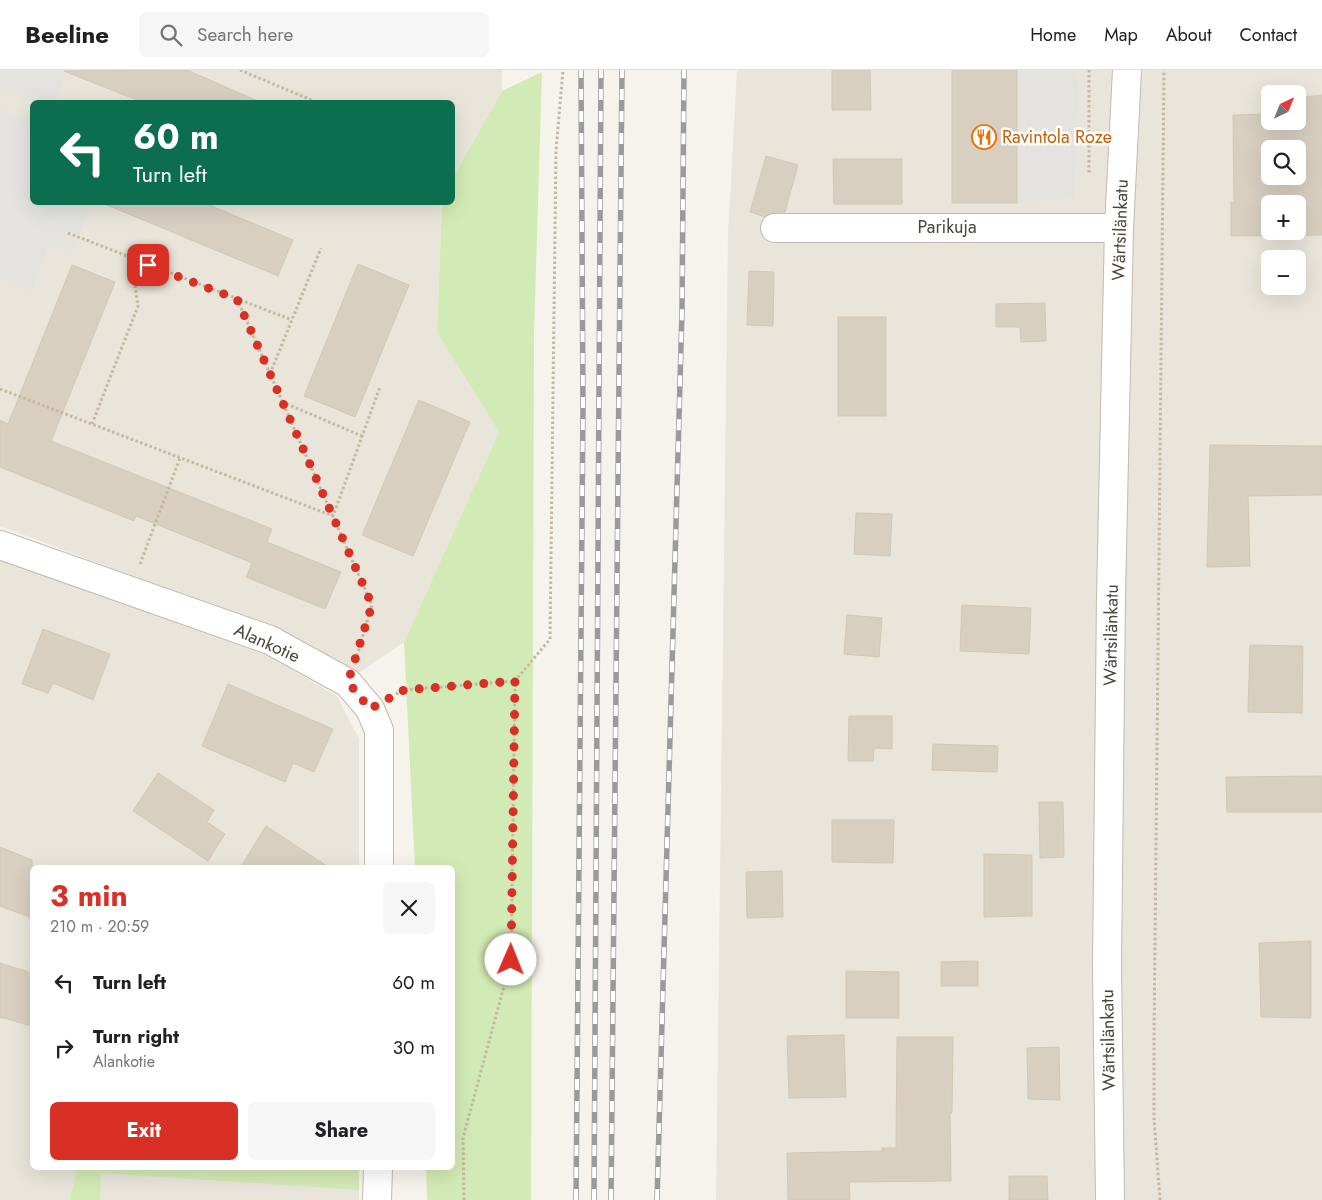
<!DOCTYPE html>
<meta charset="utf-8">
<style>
body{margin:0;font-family:Jost,sans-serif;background:#f6f6f6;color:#202124;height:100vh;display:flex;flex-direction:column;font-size:19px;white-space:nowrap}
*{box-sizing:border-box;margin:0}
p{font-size:16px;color:#757577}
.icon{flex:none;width:28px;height:28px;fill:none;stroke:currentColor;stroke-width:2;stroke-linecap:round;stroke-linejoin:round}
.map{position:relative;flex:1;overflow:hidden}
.drawer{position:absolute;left:30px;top:795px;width:425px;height:305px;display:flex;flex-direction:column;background:#fff;border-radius:8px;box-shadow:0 5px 20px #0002}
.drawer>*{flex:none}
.hud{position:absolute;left:30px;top:30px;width:425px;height:105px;border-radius:8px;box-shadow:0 5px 20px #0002;background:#0b6e4f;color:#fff;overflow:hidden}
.needle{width:32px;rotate:43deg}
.controls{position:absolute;left:1261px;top:15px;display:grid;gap:10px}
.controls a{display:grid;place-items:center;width:45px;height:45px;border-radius:8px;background:#fff;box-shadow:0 5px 20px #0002;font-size:25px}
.pin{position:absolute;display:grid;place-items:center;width:42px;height:42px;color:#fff;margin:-21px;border-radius:10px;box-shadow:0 2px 8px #0006}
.me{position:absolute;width:55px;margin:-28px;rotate:1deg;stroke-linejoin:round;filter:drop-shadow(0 0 4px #0008)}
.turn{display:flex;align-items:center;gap:18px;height:105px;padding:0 20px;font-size:22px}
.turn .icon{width:65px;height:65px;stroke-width:2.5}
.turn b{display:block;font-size:35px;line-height:42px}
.round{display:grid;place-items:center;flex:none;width:52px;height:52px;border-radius:8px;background:#f6f6f6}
.headline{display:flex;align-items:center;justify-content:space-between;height:85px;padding:0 20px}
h1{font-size:30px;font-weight:700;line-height:38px;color:#d93025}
.button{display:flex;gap:10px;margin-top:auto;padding:10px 20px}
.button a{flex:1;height:58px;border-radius:8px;background:#d93025;color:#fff;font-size:20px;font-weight:700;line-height:58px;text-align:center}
.button a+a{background:#f6f6f6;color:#202124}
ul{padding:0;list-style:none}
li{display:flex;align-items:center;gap:15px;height:65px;padding:0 20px}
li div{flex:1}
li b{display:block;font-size:19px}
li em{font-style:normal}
header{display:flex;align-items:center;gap:30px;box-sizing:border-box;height:70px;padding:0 25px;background:#fff;border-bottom:1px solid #e0e0e0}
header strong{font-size:24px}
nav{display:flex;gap:28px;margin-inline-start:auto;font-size:18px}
.search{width:350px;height:45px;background:#f6f6f6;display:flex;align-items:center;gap:12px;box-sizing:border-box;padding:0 18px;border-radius:8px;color:#757577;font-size:19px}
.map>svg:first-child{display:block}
.residential{fill:#eae5da;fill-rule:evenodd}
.green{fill:#d2eab5}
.parking{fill:#e5e3e0}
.building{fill:#d8cfc1;stroke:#d3c7b4;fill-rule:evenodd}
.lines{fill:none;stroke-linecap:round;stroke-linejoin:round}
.minor-casing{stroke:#c2bbae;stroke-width:30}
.tertiary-casing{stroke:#c2bbae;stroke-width:30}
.path{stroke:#c4b79f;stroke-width:3;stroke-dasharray:2.5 2.5;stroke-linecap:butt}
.minor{stroke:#fff;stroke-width:28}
.tertiary{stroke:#fff;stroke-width:28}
.rail-casing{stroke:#9a9a9a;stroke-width:5.5}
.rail{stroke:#fff;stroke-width:4;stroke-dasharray:11;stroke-linecap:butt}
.route{stroke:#d93025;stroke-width:9;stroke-dasharray:0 16.2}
.labels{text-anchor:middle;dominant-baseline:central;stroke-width:5;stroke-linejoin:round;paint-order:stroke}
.food-label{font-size:18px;fill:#c56008;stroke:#fff;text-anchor:start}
.street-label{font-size:18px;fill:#4b4439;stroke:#fff}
</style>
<header>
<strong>Beeline</strong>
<div class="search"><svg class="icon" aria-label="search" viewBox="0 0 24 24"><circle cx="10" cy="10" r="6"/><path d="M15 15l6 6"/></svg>Search here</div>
<nav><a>Home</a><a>Map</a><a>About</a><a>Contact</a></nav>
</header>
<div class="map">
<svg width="1322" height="1130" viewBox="0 0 1322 1130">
<rect width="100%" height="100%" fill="#f6f3ec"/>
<g class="residential">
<path d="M0,0h502v21l-49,86 -1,-75h-420v100l410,1 -5,130 62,99 -95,210 -50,34 -81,-47 -273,-103z"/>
<path d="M737,0h585v1130h-606l12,-967zM1270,24h28v27h-28zM1270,79h28v27h-28zM1270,134h28v27h-28zM1270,189h28v27h-28z"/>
<path d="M0,489l263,94 74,43 22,43v128l-327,1v300h327v32h-359z"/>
</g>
<g class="green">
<path d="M542,2l-8,261 -3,867h-104l-1,-32h26v-300l-37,-1 -11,-225 95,-210 -62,-99 5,-130 10,-1 1,-25 49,-86z"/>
<path d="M77,1098h282v22l-258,-17 -1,27h-30z"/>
</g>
<g class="parking">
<path d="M0,0h66l-10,32h-18l-38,-12z"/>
<path d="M1017,0h56l5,8 -4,120 -57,5z"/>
<path d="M0,39l32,14v79l58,1 -16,48 -25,-7 -18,48 -31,-13z"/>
</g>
<g class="building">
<path d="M187,0l73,32h-118l-78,-31z"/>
<path d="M832,0h38l1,40h-39z"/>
<rect x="952" y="0" width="65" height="133"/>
<path d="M1322,25v140l-91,1v-34h3l-1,-87 37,-1v7h28v-23zM1270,79h28v27h-28zM1270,134h28v27h-28z"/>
<path d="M766,86l32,9 -13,47h-10l-10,5 -15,-5z"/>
<path d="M833,89h69v45h-68z"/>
<path d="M202,132l91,38 -15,36 -176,-73z"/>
<path d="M358,194l51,21 -54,132 -51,-21z"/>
<path d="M72,195l43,17 -64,159 221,88 -5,13 74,30 -16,37 -79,-32 6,-14 -116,-47 -2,5 -134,-54v-47l8,4z"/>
<path d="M749,201l25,1 -1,54 -26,-1z"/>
<path d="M1045,233l1,38 -25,1 -1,-15h-24v-23z"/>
<rect x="838" y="247" width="48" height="99"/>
<path d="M419,330l51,22 -57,134 -51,-21z"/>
<path d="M1210,375l112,1v49l-74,1 2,70 -43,1z"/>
<path d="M856,443l36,1 -2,42 -36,-2z"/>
<path d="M962,535l69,3 -2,46 -69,-3z"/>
<path d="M847,545l35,3 -3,39 -35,-3z"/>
<path d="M43,559l67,25 -17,46 -40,-17 -5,10 -26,-9z"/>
<path d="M1250,575l53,1 -1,67 -54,-1z"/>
<path d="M228,614l105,45 -19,43 -21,-9 -8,19 -83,-36z"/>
<path d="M849,646h43v33l-18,-1 -1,13h-25z"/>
<path d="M933,674l65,2 -1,26 -65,-2z"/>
<path d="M158,703l56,37 -7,12 18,12 -17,27 -75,-50z"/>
<path d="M1322,706v36h-95l-1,-35z"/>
<path d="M1039,732h24l1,55 -24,1z"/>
<path d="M832,750h62l-1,43 -61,-1z"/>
<path d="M266,756l64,42h-90z"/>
<path d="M0,777l32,13v58l-32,-12z"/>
<path d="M984,784l48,1v61l-48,1z"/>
<path d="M782,801l1,46 -36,1 -1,-46z"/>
<path d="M1311,871v77l-50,-1 -2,-74z"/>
<path d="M978,891v25h-37v-24z"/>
<path d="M0,893l32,10v53l-32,-9z"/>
<path d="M846,901l53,1v46h-53z"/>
<path d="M844,965l2,62 -57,1 -2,-62z"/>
<path d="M897,967h56l-1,76h-2l1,68 -102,1 1,18h-62l-1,-47 95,-2v-3h14z"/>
<path d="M1059,977l1,53 -32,-1 -1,-51z"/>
<path d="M1009,1106h38l1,24h-39z"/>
</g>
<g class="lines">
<defs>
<g id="minor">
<path d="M775,158h344"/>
<path d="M0,475l270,95 78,43 22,26 9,21v138"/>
<path d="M377,1130l1,-32"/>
</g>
<path id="tertiary" d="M1110,1130l-3,-236 4,-367 8,-369 8,-158"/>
</defs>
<use href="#minor" class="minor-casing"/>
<use href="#tertiary" class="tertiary-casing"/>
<g class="path">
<path d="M240,0l76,32"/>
<path d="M1089,0v105"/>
<path d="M68,163l224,87"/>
<path d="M237,229l135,306 -15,51"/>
<path d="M270,304l51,-126"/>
<path d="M0,319l333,127 47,-129"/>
<path d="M282,332l80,34"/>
<path d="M92,354l46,-118 -7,-48"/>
<path d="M140,494l40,-106"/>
<path d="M396,624l8,-4 111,-9 35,-42 6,-489 7,-80"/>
<path d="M464,1130l-1,-62 48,-178 4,-279"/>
<path d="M1160,1130l-6,-82v-79l10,-969"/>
</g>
<use href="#minor" class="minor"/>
<use href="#tertiary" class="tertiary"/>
<defs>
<g id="rail">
<path d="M576,1130l7,-794 -2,-336"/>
<path d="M594,1130l7,-1130"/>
<path d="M611,1130l11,-1130"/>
<path d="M657,1130l25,-889 2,-241"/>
</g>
</defs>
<use href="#rail" class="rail-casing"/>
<use href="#rail" class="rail"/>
</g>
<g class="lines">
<path class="route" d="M148,195l89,34 135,306 -24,77 22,27 34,-19 111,-9 -4,279"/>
</g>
<defs>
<symbol id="restaurant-ring" viewBox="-11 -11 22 22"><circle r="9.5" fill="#fff" stroke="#e8710a" stroke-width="1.5"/><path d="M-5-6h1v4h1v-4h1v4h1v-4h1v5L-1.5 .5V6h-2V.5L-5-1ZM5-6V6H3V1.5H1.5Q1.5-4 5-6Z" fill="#e8710a"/></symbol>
</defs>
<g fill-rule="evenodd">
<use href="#restaurant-ring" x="970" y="53" width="28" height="28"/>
</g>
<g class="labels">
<g class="food-label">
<text x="1002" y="67">Ravintola Roze</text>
</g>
<g class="street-label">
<text x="947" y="157">Parikuja</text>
<text transform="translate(1120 160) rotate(-88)">Wärtsilänkatu</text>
<text transform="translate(1111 565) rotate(-89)">Wärtsilänkatu</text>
<text transform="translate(267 573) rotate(24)">Alankotie</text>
<text transform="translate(1108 970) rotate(-91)">Wärtsilänkatu</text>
</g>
</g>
</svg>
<div class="controls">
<a><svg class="needle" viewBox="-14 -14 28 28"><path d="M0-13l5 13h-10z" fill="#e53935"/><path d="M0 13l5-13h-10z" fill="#757577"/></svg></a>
<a><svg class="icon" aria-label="search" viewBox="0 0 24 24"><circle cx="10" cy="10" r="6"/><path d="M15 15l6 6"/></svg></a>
<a>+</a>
<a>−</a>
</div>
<div class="pin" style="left:148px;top:195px;background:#d93025"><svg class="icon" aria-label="arrive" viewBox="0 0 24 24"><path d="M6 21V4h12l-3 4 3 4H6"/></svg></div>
<svg class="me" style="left:511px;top:890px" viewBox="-20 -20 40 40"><circle r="19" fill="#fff"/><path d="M0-13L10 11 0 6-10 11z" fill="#d93025"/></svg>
<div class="hud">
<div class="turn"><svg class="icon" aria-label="left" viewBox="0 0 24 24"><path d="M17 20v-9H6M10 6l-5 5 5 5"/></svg><div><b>60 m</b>Turn left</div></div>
</div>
<section class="drawer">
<div class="headline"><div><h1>3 min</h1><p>210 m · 20:59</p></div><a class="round"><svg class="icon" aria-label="close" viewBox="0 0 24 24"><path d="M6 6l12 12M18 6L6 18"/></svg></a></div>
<ul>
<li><svg class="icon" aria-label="left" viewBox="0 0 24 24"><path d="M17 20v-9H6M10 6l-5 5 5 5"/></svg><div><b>Turn left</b></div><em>60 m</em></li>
<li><svg class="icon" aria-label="right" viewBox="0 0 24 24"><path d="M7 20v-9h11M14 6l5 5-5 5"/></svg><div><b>Turn right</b><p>Alankotie</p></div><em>30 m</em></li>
</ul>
<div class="button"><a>Exit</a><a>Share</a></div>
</section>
</div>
